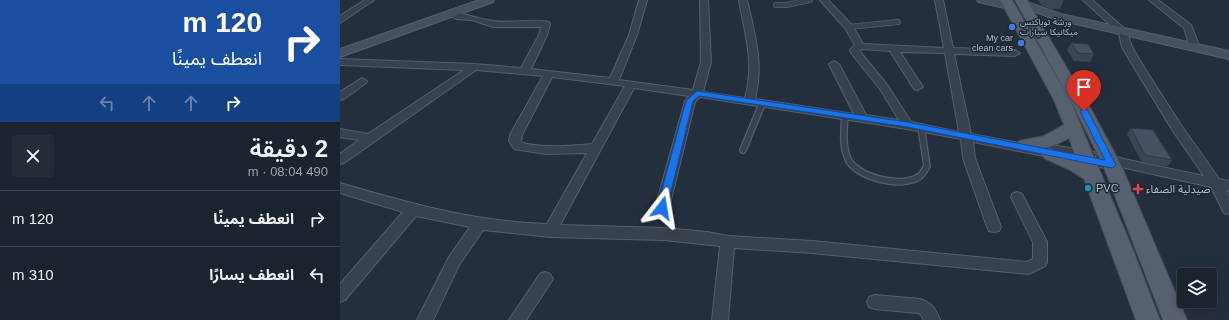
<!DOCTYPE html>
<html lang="ar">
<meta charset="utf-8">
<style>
body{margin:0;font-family:Helvetica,"Noto Sans Arabic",sans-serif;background:#242b36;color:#f1f3f6;direction:rtl;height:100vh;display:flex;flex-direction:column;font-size:15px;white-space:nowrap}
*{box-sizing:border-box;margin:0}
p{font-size:13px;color:#a0a4aa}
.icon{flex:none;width:22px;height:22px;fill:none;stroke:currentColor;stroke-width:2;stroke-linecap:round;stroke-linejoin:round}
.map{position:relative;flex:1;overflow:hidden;direction:ltr}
.panel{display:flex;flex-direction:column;background:#1b232e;width:340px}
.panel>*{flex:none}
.hud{background:#1a4fa0;color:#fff;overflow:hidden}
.tools{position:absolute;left:837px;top:268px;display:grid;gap:8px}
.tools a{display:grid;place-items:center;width:40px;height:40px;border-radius:4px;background:#1b232e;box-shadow:0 2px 10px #0003,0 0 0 1px #39404a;font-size:20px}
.pin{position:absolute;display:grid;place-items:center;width:34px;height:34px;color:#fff;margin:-41px -17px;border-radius:50% 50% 50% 0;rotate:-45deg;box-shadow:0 0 4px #0007}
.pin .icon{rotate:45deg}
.me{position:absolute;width:44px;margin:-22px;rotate:14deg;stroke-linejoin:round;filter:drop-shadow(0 0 3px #0008)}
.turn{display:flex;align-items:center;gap:14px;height:84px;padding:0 12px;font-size:18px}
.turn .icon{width:52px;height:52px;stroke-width:2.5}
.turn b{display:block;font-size:28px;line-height:34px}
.lanes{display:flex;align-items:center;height:38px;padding:0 12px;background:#0003;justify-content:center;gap:20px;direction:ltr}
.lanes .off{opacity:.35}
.round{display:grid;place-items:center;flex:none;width:42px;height:42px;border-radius:4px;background:#242b36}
.summary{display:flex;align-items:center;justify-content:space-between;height:68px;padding:0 12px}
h1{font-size:24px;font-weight:600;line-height:30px}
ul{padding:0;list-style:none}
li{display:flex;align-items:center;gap:12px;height:56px;padding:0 12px;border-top:1px solid #39404a}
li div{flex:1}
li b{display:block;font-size:15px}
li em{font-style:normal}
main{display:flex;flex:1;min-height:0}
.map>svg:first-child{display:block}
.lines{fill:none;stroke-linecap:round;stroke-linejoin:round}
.lane-far1-casing{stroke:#565f6c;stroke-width:6}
.lane-casing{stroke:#565f6c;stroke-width:8}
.street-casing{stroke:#565f6c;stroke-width:2}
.secondary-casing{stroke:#565f6c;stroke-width:2}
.primary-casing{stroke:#414a57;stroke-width:2}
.lane-far1{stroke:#38414e;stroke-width:4.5}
.lane{stroke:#38414e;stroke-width:5.5}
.street{fill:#38414e;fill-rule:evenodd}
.secondary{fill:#465061;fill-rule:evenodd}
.primary{fill:#56606e;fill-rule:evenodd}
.wall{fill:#3b4654}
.building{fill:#455162;stroke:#303945}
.route{fill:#1a73e8;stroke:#114b97}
.shop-dot{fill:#3f7fe0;stroke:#1d2633;stroke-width:1.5}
.culture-dot{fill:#0f9aa8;stroke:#1d2633;stroke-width:1.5}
.health-dot{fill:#e0444e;stroke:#1d2633;stroke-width:1.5}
.labels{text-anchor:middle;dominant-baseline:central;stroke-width:3;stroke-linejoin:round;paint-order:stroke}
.far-poi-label{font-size:9px;fill:#b4bcc9;stroke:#1d2633;text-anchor:start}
.poi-label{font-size:11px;fill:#b4bcc9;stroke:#1d2633;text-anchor:start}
</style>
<main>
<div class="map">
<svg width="889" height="320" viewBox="0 0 889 320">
<rect width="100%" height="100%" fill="#242f3e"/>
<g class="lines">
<defs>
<g id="lane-far1">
<path d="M436,5h10l24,-5"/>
<path d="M509,27l49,-5"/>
</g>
<g id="lane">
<path d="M505,116c-1,13 -3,30 3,43 9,19 55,30 72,17 3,-2 5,-7 7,-10l-6,-39"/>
<path d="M403,150l19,-46"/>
</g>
<g id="street">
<path d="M25,0h9l-34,23v-7z"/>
<path d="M299,0h8l-10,35 -18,45 74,10 8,-28 -1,-62h8l3,62 -8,30 42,6c10,-35 0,-63 -6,-98h8c8,35 17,63 8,99l99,15 -25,-50 5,-3 5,3 27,51 33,5 -19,-31 -28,-35 -2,-4 5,-5 -10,-17 -25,-28h8l24,25 11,19 81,4 -9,-48h8l10,48 62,2 5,3 -5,3 -61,-2 17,80 74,14 2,-2 4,-1 39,6 4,1 2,3 -2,3 14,2 2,-3 4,-1 10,3 80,17 -31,-45 -38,-62 -13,-22 -3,-14 -36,-33h9l34,30 6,17 13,22 36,56 38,54 10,2v10l-4,-1 4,7v17l-5,-1 -13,-26 -90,-20 -9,2 -32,-5 -4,-1 -2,-3 2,-3 -12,-2 -2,3 -4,1 -85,-17 2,16 26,69 -2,4 -5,1 -5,-1 -2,-4 -24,-69 -2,-19 -54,-10 -207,-32 -5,5 -26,106 -2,4 -5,1 -5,-1 -2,-4 30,-107 4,-5 -55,-8 -74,137 104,3 43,4 21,4 84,5 215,21 6,-3v-17l-22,-45 1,-3 5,-2 5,2 25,48v20l-2,4 -16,8 -217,-21 -78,-5 -6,72h-16l8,-74 -56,-6 -114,-3 -67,-7 -24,35 -26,55h-16l32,-63 21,-30 -54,-11 -71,84 -5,2v-18l63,-72 -63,-19v-10c68,20 135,39 207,41l40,-71 -41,1 -32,-5 -5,-8 1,-6 33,-59 -67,-6 -132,93 -4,1v-10l19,-14 -19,-3v-8l28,5 96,-64 -124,-5v-6l134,5 47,4 18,-33 2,-8h-48l-21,-7 -16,-1 -9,-6 4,-2c14,3 28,8 42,10 18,3 38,-3 56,1l1,2 -3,11 -16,34 79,9 19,-43zM522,49l28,2 24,38 4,1 5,-3 -23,-35 45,1 14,79 -48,-10 -23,-36 -27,-33 -1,-2zM212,77l73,9 -33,58c-23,2 -47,4 -70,-1l-1,-2 1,-6z"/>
<path d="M809,0h9l33,25 9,23 -2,2h-6l-2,-2 -6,-20z"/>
<path d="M22,78l5,3 -1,2 -22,16 -4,1v-8z"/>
<path d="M205,272l5,2 3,5 -27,41h-17l31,-46z"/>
<path d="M535,295l45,4c13,5 15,9 20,21h-16l-3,-5 -3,-2 -43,-4 -6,-2 -2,-5 2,-5z"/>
</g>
<g id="secondary">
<path d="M139,0h15l-1,2 -153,55v-8z"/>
<path d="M637,0h20l17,4 1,2 -5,3 -32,-7z"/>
<path d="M684,1l37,13 168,37v8l-175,-40 -34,-13 -1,-2 1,-2z"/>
</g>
<g id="primary">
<path d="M660,0h12l58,100 63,150 27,70h-24l-52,-141 -14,-9 -26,-12 -3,-4 3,-4 6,-2 26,10 -7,-20c-14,8 -35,16 -50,11l-3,-4 3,-4 25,-5 20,-11 -10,-25z"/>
<path d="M675,0h12l65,111 29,54 66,155h-24l-60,-155 -27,-54z"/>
</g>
</defs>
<use href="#lane-far1" class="lane-far1-casing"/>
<use href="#lane" class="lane-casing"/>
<use href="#street" class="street-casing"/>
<use href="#secondary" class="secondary-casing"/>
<use href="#primary" class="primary-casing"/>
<use href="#lane-far1" class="lane-far1"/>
<use href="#lane" class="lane"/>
<use href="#street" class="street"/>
<use href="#secondary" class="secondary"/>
<use href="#primary" class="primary"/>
</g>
<g class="wall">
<path d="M698,0h26l-4,9h-10l-8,-3z"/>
<path d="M731,43l23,11 -4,8 -16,-1 -7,-11z"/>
<path d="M791,128l41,32 -5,7 -26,-6 -14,-27z"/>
</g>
<g class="building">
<path d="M731,43l17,1 6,10 -16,-1z"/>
<path d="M791,128l22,2 19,30 -27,-5z"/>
</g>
<path class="route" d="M357,91l210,31 198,38 -25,-49 4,-3 4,3 28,54 -4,3 -205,-41 -208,-31 -6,5 -26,107 -2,3h-7l-1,-3 29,-107z"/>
<g class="shop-dot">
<circle cx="672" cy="27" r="4"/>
<circle cx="681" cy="43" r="4"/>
</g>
<circle class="culture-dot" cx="748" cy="188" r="4"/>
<path class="health-dot" d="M796 183h4v4h4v4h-4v4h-4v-4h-4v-4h4z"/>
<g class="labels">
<g class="far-poi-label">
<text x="680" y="22">ورشة توباكتس<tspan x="680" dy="10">ميكانيكا سيارات</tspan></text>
<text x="673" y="38" text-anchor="end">My car<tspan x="673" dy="10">clean cars</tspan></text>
</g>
<g class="poi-label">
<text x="756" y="188">PVC</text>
<text x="806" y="189">صيدلية الصفاء</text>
</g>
</g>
</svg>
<div class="tools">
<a><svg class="icon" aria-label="layers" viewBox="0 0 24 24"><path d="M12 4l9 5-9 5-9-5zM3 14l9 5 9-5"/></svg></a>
</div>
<div class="pin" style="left:744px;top:111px;background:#d93025"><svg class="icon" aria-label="arrive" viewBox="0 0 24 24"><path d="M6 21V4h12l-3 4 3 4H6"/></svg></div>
<svg class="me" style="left:322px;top:208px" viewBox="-20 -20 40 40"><path d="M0-17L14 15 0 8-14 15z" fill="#1a73e8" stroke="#fff" stroke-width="4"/></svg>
</div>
<section class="panel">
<div class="hud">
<div class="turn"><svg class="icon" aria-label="right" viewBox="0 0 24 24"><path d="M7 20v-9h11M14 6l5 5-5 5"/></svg><div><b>120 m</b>انعطف يمينًا</div></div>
<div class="lanes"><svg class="icon off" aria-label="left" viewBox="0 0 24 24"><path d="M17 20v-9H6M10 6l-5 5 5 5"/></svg><svg class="icon off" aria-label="ahead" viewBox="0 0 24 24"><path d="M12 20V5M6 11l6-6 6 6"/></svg><svg class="icon off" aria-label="ahead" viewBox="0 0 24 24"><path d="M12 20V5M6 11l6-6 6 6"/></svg><svg class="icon" aria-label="right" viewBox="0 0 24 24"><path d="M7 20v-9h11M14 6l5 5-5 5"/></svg></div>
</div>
<div class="summary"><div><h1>2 دقيقة</h1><p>490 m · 08:04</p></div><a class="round"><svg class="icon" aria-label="close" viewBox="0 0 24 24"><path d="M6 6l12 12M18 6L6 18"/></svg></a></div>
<ul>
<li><svg class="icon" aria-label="right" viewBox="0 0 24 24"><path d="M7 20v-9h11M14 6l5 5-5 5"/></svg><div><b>انعطف يمينًا</b></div><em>120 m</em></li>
<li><svg class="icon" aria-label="left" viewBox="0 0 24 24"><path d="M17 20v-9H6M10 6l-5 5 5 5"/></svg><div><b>انعطف يسارًا</b></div><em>310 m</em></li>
</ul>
</section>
</main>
